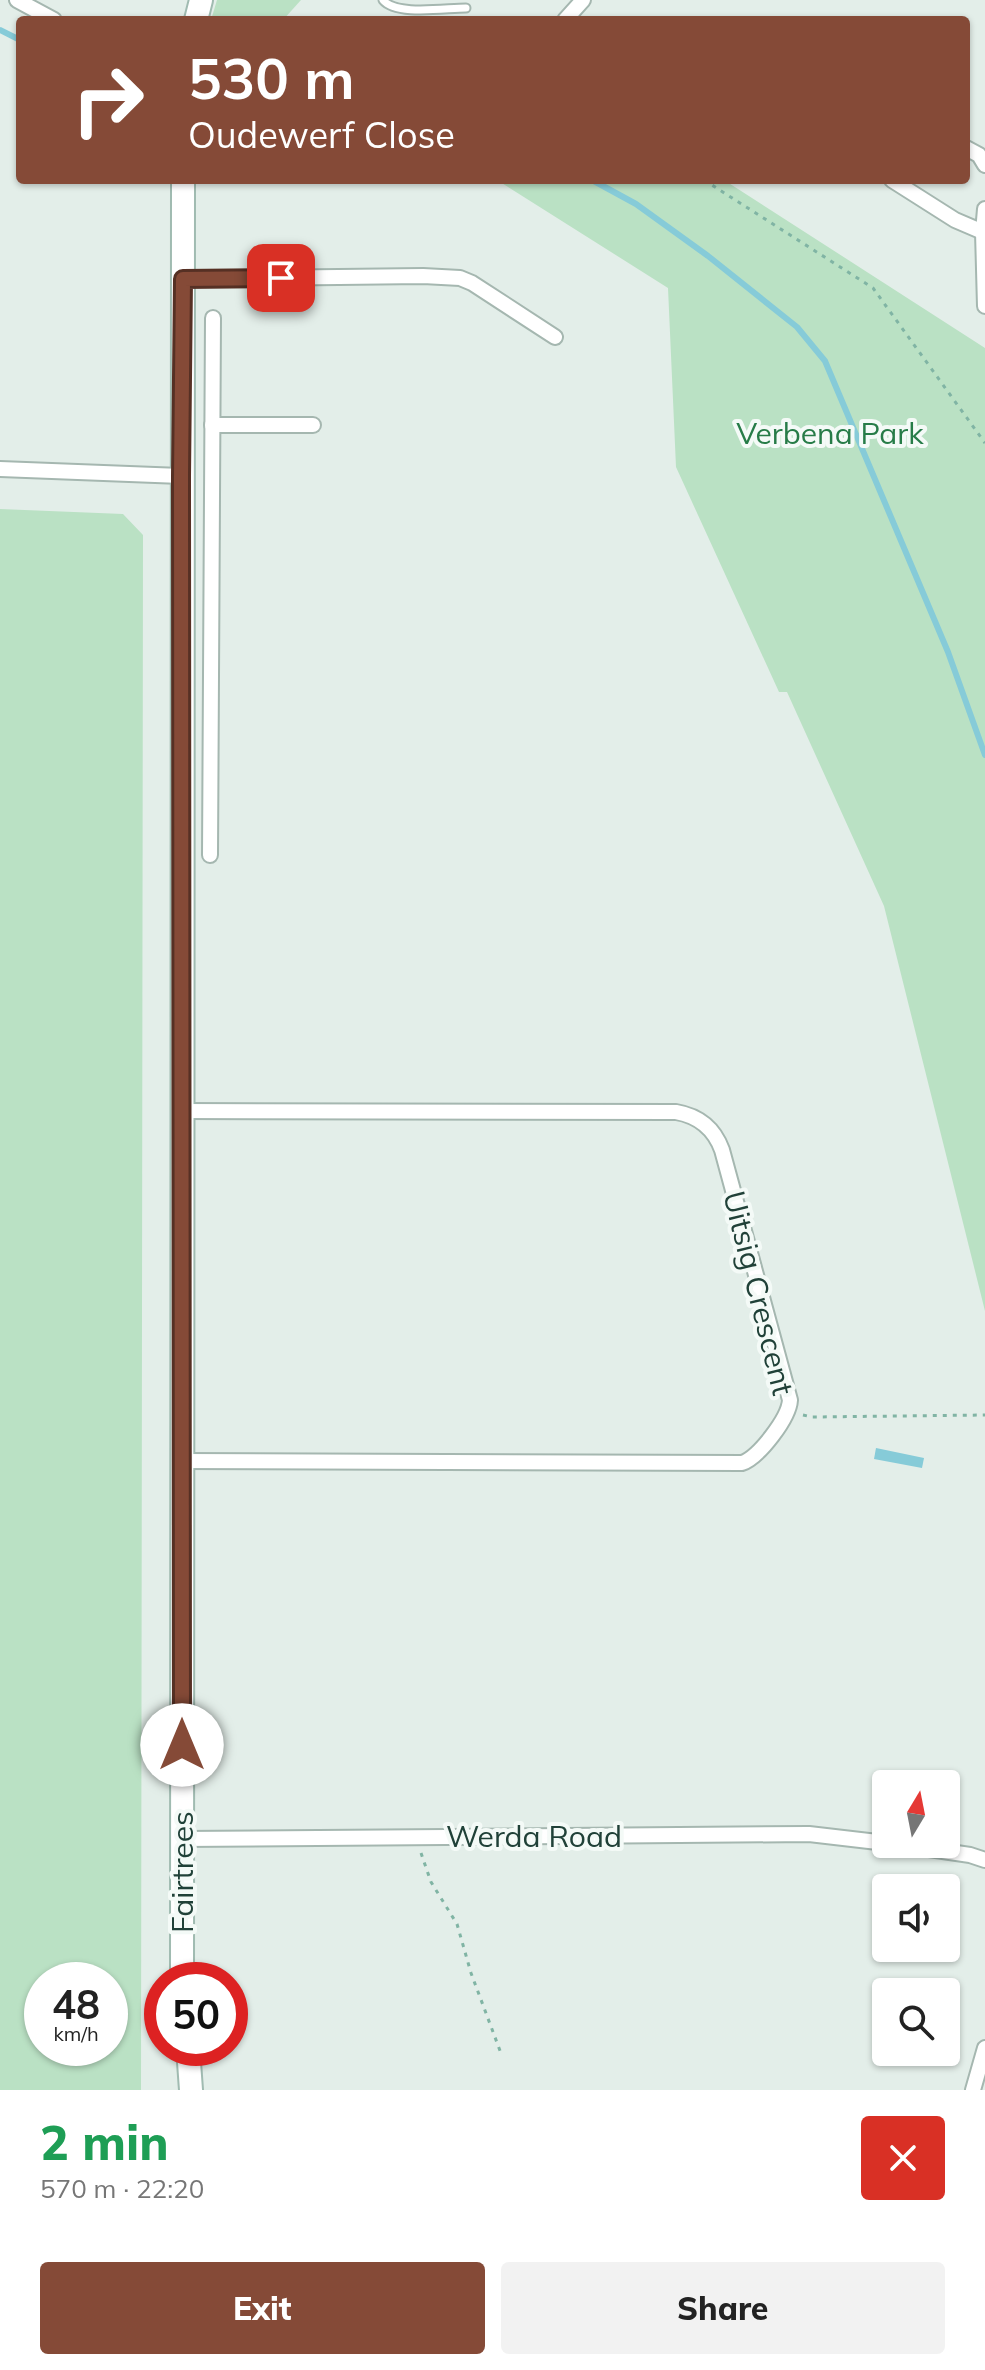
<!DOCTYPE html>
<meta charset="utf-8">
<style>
body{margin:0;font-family:Mulish,sans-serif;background:#f2f2f2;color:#222;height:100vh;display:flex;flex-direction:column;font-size:30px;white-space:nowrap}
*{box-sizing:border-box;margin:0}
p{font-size:26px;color:#767676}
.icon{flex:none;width:44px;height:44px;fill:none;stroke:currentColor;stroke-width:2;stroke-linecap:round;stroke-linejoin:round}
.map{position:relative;height:2090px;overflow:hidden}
.panel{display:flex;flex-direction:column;background:#fff;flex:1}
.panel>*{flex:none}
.top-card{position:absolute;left:16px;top:16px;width:954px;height:168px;border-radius:8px;box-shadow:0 2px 6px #0004;background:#854a37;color:#fff;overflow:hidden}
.needle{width:52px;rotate:10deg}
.tools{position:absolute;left:872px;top:1770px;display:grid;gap:16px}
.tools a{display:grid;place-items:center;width:88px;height:88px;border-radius:8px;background:#fff;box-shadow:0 2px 6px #0004;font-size:40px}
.speed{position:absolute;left:24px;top:1962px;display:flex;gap:16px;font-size:40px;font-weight:700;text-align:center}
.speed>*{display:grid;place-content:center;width:104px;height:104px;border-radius:50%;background:#fff;box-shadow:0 2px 6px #0004;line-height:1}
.speed small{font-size:20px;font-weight:400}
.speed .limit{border:12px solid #d22;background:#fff;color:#111}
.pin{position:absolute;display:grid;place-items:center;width:68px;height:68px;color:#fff;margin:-34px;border-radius:16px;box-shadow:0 4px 12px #0006}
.me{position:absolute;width:88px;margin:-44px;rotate:0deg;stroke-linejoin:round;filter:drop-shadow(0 0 6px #0008)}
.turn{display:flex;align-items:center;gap:28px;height:168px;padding:0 40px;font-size:36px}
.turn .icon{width:104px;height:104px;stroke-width:2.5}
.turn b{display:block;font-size:56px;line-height:68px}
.round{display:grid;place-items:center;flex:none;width:84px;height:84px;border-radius:8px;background:#f2f2f2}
.summary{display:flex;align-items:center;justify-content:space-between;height:136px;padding:0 40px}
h1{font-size:48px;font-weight:800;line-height:60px;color:#1e9e55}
.cta{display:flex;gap:16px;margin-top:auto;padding:16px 40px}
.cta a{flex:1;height:92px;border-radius:8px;background:#854a37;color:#fff;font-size:32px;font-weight:800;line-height:92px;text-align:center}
.cta a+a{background:#f2f2f2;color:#222}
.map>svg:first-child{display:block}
.green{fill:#bae1c4;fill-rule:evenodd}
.water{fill:#86cbd8}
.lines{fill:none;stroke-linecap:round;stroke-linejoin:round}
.stream{stroke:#86cbd8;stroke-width:6}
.service-casing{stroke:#a5b7b0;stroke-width:11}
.minor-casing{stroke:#a5b7b0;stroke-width:18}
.secondary-casing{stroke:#a0bbb1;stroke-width:26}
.path{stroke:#80b4a4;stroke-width:3;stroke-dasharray:4 6;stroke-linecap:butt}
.service{stroke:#fff;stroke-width:7}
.minor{stroke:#fff;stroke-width:14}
.secondary{stroke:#fff;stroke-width:22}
.route-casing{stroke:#563024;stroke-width:20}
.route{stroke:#854a37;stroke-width:14}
.labels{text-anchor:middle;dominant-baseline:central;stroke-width:8;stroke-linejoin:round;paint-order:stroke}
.park-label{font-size:30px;fill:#277c48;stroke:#f4faf7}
.street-label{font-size:30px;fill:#204138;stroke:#f4faf7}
</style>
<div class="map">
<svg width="985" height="2090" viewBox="0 0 985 2090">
<rect width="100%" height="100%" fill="#e3eee9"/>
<g class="green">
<path d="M217,0h84l-18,20h-72z"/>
<path d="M497,180h227l261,168v963l-101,-405 -97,-214h-8l-103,-225 -8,-179z"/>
<path d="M0,509l123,5 20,21 -2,1555h-141zM42,1980h68v68h-68z"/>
</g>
<path class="water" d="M876,1448l48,10 -2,10 -48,-9z"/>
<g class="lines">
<g class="stream">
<path d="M0,30l20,10"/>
<path d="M592,180l44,24 72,52 89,71 28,34 123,291 37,103"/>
</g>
<defs>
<path id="service" d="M383,0c13,16 62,8 83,8"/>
<g id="minor">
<path d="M17,0l37,20"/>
<path d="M565,20l18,-20"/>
<path d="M966,148l13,7 6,10"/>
<path d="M892,180l63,40 28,12 2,-23"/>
<path d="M983,232l2,74"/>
<path d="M183,279l240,-3 37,2 12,5 83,54"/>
<path d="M212,425h101"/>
<path d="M0,469l181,7"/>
<path d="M210,855l3,-537"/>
<path d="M181,1461l561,2c17,-6 47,-45 48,-63l-68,-250c-8,-22 -23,-34 -46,-38l-494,-1"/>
<path d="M182,1839l627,-5 77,9"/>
<path d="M895,1844l75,11 15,5"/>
<path d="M973,2090l12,-42"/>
</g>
<g id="secondary">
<path d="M196,20l5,-20"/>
<path d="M182,1980l1,-1800"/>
<path d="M188,2048l3,42"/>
</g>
</defs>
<use href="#service" class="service-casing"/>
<use href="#minor" class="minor-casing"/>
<use href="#secondary" class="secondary-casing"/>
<g class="path">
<path d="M704,180l169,108 112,155"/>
<path d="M803,1415l9,2 173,-2"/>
<path d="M421,1853l10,29 26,42 14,49 31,83"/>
</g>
<use href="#service" class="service"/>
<use href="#minor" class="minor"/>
<use href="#secondary" class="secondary"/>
</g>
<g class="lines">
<defs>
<path id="route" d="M182,1745l-1,-1269 2,-197 98,-1"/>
</defs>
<use href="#route" class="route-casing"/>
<use href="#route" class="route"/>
</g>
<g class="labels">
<g class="park-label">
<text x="830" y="433">Verbena Park</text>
</g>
<g class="street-label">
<text transform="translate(759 1293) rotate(76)">Uitsig Crescent</text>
<text x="534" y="1836">Werda Road</text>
<text transform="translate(182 1872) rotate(-90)">Fairtrees</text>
</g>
</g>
</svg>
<div class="tools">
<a><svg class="needle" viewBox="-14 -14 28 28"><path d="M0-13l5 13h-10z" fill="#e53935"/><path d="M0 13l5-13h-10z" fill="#767676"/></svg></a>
<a><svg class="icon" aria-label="sound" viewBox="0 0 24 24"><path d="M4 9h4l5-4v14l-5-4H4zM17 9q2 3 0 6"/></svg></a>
<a><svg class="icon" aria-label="search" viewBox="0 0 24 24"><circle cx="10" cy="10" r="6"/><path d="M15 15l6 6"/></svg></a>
</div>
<div class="speed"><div>48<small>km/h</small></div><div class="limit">50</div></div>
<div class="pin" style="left:281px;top:278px;background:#d93025"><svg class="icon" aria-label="arrive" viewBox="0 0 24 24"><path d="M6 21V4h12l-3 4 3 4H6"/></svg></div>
<svg class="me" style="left:182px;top:1745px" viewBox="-20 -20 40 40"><circle r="19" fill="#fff"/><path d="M0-13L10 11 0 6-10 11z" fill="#854a37"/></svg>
<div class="top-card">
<div class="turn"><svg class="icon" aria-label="right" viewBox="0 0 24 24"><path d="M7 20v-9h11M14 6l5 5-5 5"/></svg><div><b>530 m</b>Oudewerf Close</div></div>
</div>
</div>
<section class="panel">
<div class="summary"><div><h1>2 min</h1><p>570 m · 22:20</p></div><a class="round" style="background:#d93025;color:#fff"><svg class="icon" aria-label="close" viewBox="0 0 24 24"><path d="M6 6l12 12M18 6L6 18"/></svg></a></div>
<div class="cta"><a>Exit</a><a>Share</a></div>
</section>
